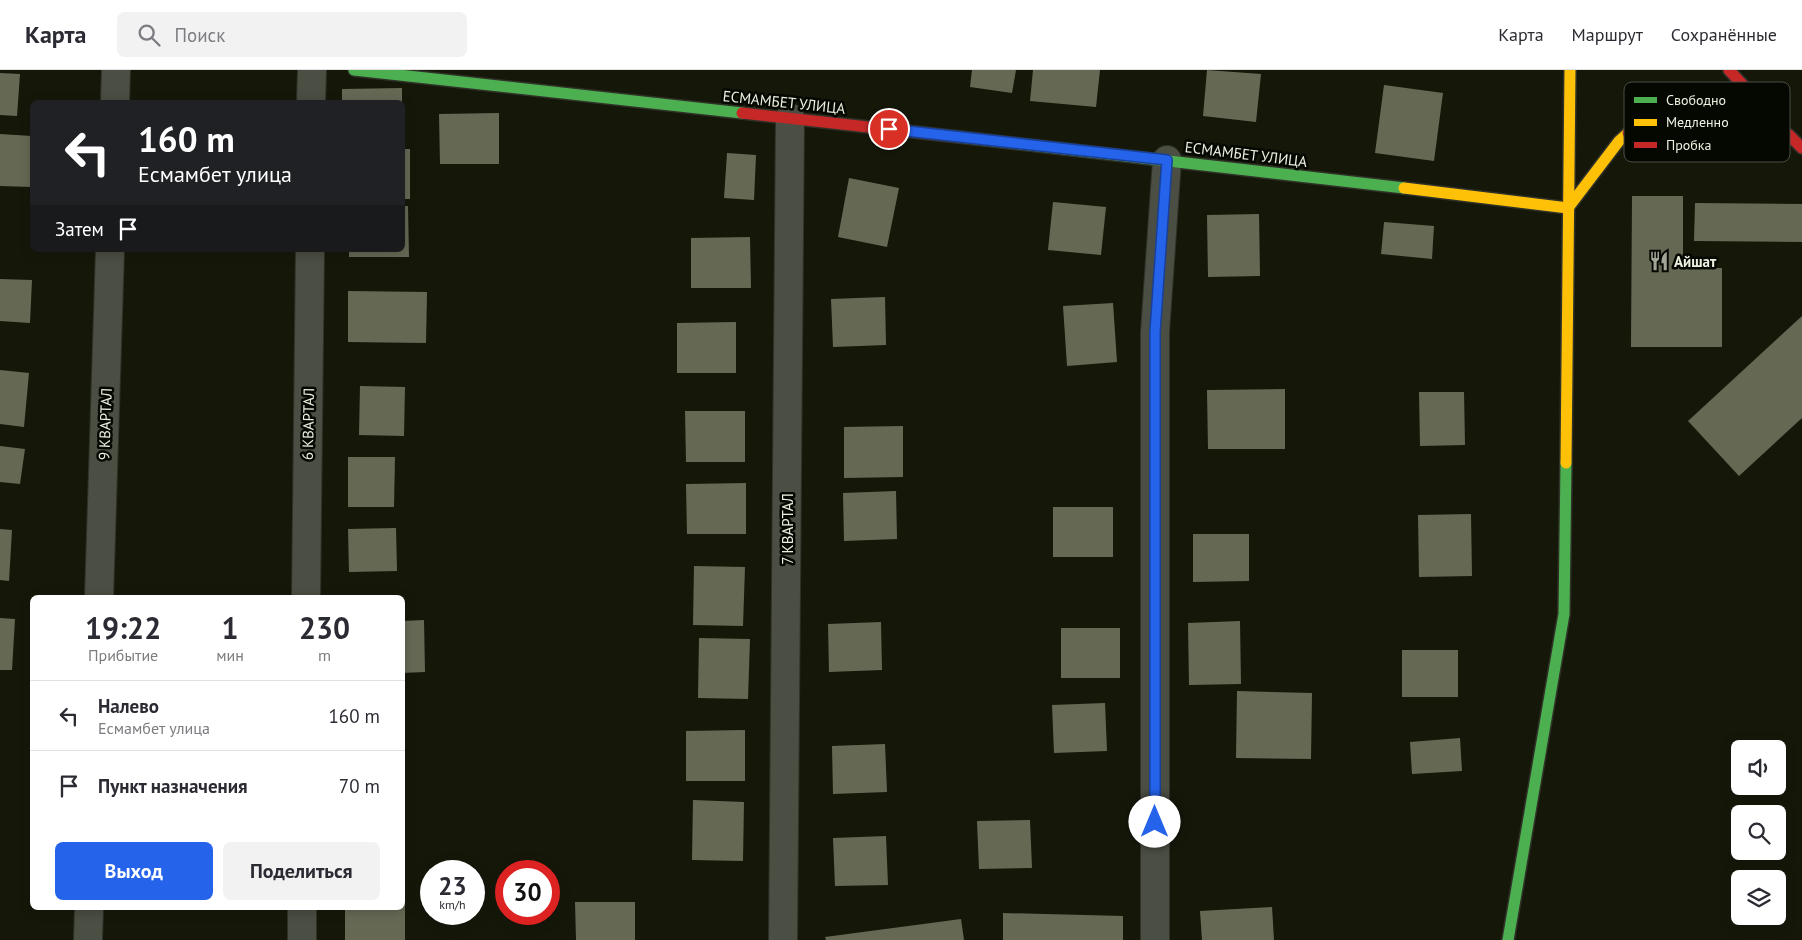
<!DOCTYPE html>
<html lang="ru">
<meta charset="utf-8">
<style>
body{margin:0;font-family:"PT Sans",sans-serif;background:#f2f2f3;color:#2b2b33;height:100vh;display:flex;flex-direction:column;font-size:19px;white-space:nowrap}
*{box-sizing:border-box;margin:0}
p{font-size:16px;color:#7c7c81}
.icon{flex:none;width:28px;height:28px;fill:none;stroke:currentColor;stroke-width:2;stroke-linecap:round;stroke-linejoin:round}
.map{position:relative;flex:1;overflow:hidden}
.drawer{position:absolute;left:30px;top:525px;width:375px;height:315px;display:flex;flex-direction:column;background:#fff;border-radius:8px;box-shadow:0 2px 12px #0003}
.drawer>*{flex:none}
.banner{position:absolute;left:30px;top:30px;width:375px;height:152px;border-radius:8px;box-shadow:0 2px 12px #0003;background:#202124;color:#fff;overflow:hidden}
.controls{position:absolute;left:1731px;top:670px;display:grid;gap:10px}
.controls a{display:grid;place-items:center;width:55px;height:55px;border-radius:8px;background:#fff;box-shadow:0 2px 12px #0003;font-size:25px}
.speed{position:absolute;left:420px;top:790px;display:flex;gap:10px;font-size:25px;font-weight:700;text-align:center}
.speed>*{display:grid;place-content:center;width:65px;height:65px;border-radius:50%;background:#fff;box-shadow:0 2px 12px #0003;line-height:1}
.speed small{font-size:12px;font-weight:400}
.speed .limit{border:8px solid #d22;background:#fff;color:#111}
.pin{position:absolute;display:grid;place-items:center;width:42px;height:42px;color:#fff;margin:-21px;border:2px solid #fff;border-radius:50%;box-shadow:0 1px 5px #0007}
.me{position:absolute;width:55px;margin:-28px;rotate:0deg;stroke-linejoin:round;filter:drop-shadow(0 0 4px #0008)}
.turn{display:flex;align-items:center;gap:18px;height:105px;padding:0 25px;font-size:22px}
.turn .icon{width:65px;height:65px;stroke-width:2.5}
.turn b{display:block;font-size:35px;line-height:42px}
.then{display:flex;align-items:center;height:48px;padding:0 25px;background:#0003;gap:10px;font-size:19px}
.eta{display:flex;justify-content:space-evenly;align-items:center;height:85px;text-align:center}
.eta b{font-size:30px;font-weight:700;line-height:35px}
.button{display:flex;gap:10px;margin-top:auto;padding:10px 25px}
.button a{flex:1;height:58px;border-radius:8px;background:#2563eb;color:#fff;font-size:20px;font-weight:700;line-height:58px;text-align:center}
.button a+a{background:#f2f2f3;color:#2b2b33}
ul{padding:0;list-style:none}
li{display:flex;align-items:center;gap:15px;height:70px;padding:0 25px;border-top:1px solid #e1e1e2}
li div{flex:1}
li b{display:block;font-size:19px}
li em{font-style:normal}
header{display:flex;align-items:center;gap:30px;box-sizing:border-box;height:70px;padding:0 25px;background:#fff;border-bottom:1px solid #e1e1e2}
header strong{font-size:24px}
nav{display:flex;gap:28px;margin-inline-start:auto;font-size:18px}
.search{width:350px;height:45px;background:#f2f2f3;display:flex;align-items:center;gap:12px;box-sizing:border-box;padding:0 18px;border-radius:8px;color:#7c7c81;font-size:19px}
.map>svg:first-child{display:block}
.building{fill:#656954}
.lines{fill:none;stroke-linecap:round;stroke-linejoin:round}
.street-casing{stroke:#303229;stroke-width:30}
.fast-casing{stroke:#303229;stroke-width:14}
.slow-casing{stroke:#303229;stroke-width:14}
.jam-casing{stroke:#303229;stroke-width:14}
.street{stroke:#4b4e42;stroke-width:28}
.fast{stroke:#4caf50;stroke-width:11}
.slow{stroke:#ffc107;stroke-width:11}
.jam{stroke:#c62828;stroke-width:11}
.route-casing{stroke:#184099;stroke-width:12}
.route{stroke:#2563eb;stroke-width:9}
.labels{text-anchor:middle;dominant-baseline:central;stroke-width:5;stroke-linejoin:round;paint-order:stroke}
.street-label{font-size:15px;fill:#ecf1e0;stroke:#050701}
.poi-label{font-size:15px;font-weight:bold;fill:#ecf1e0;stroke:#050701;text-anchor:start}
.key{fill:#050701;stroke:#4a4d44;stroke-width:1}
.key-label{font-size:14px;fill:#ecf1e0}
</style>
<header>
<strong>Карта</strong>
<div class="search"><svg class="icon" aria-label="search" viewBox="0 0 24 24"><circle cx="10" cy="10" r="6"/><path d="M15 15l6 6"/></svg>Поиск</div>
<nav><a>Карта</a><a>Маршрут</a><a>Сохранённые</a></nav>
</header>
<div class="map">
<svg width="1802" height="870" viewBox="0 0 1802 870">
<rect width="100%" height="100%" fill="#151809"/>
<g class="building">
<path d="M972,0h44l-4,23 -42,-6z"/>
<path d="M1033,0h67l-4,37 -66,-6z"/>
<path d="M1207,0l54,4 -5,48 -53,-6z"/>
<path d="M0,3l20,1 -3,42 -17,-1z"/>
<path d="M1384,15l59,8 -9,68 -59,-8z"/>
<path d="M402,18v14h-60v-13z"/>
<path d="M499,43v51h-59l-1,-50z"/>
<path d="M0,64l32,2v51l-32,-1z"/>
<rect x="402" y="79" width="8" height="50"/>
<path d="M727,83l29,2 -2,45 -30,-2z"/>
<path d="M849,108l50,10 -12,59 -49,-10z"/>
<path d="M1632,126h51v72h39v79h-91z"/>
<path d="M1053,132l53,5 -5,48 -53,-5z"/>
<path d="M1695,133l107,1v38l-108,-1z"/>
<path d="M402,136h6l1,51h-60v-7h53z"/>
<path d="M1259,144l1,62 -52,1 -1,-62z"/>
<path d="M1384,152l50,4 -2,33 -51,-5z"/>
<path d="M750,167l1,51h-60v-50z"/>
<path d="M0,209l32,1 -2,43 -30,-2z"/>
<path d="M348,221l79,1 -1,51 -78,-1z"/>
<path d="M885,227l1,48 -53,2 -2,-48z"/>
<path d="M1113,233l4,59 -50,4 -4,-60z"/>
<path d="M1802,246v102l-63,58 -51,-55z"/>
<path d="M736,252v51h-59v-50z"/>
<path d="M0,300l29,3 -5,54 -24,-3z"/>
<path d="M360,316l45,1 -1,49 -45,-1z"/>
<path d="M1285,319v60h-77l-1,-59z"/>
<path d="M1419,322h45l1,53 -45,1z"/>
<path d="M685,341h60v51h-59z"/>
<path d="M903,356v51l-59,1v-51z"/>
<path d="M0,376l25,3 -5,35 -20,-2z"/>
<path d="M348,387h47l-1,50h-46z"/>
<path d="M746,413v51h-59l-1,-50z"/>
<path d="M896,421l1,48 -53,2 -1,-48z"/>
<rect x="1053" y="437" width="60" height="50"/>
<path d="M1471,444l1,62 -53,1 -1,-62z"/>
<path d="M396,458l1,43 -48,1 -1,-43z"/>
<path d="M0,459l12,1 -3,51 -9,-1z"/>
<path d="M1193,464h56v47l-56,1z"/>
<path d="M694,496l51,1 -2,59 -50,-1z"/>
<path d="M0,548l15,1 -3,51h-12z"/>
<path d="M424,550l1,52 -23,1v-52z"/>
<path d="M1240,551l1,63 -52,1 -1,-62z"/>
<path d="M881,552l1,48 -53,2 -1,-48z"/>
<rect x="1061" y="558" width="59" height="50"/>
<path d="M699,568l51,1 -2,60 -50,-1z"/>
<rect x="1402" y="580" width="56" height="47"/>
<path d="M1237,621l75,2 -1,66 -75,-1z"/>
<path d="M1105,633l2,48 -53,2 -2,-48z"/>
<path d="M745,660v51h-59v-50z"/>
<path d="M1460,668l2,33 -50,3 -2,-32z"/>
<path d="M885,674l2,48 -54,2 -1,-48z"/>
<path d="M693,730l51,2 -1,59 -51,-1z"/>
<path d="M1030,750l2,48 -53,1 -2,-48z"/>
<path d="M886,766l2,49 -53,1 -2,-48z"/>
<path d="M402,832h3v38h-60v-32h57z"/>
<path d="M575,832h60v38h-59z"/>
<path d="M1272,837l2,33h-72l-2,-29z"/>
<path d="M1003,843l120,3v24h-120z"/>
<path d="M961,849l3,21h-138l-1,-3z"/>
</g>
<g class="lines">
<defs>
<g id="street">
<path d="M115,32l1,-32"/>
<path d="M311,32l1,-32"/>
<path d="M99,528l11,-348"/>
<path d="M306,528l4,-348"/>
<path d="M88,870l1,-32"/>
<path d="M302,870v-32"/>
<path d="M783,870l7,-822"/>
<path d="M1155,870v-608l12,-172"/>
</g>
<g id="fast">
<path d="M354,0l388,43"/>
<path d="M959,67l445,51"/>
<path d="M1508,870l56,-326 2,-151"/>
</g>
<g id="slow">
<path d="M1404,118l164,20 51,-67 9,-8"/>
<path d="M1566,393l4,-393"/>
</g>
<g id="jam">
<path d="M1729,0l49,53"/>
<path d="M742,43l217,24"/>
<path d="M1628,63l33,-30 61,-2 67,34 13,13"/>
</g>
</defs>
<use href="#street" class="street-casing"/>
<use href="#fast" class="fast-casing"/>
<use href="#slow" class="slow-casing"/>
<use href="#jam" class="jam-casing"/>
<use href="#street" class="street"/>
<use href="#fast" class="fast"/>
<use href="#slow" class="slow"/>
<use href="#jam" class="jam"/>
</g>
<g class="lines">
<defs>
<path id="route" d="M889,59l278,31 -12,172v490"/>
</defs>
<use href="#route" class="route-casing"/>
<use href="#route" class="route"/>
</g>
<defs>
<symbol id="restaurant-bare" viewBox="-9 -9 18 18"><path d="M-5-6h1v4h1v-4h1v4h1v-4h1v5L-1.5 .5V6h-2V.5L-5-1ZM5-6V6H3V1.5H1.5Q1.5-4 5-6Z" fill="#a1a595" stroke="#050701" stroke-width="2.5" paint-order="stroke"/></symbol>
</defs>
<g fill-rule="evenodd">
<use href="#restaurant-bare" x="1645" y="177" width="28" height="28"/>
</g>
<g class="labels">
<g class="street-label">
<text transform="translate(784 32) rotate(6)">ЕСМАМБЕТ УЛИЦА</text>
<text transform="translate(1246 84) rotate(7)">ЕСМАМБЕТ УЛИЦА</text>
<text transform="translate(105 354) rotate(-88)">9 КВАРТАЛ</text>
<text transform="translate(308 354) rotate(-89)">6 КВАРТАЛ</text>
<text transform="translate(787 459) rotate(-90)">7 КВАРТАЛ</text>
</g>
<g class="poi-label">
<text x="1674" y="191">Айшат</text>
</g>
</g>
<rect x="1624" y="12" width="166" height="80" rx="8" class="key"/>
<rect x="1634" y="27" width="23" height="6" fill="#4caf50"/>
<rect x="1634" y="49" width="23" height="7" fill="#ffc107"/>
<rect x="1634" y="72" width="23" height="6" fill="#c62828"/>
<g class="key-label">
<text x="1666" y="35">Свободно</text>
<text x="1666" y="57">Медленно</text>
<text x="1666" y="80">Пробка</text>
</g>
</svg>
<div class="controls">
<a><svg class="icon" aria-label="sound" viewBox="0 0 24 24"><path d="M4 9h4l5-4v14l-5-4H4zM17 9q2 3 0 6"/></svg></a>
<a><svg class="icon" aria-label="search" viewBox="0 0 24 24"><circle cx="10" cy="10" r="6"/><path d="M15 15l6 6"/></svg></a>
<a><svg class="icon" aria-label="layers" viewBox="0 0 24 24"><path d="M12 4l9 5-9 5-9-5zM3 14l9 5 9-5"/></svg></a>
</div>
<div class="speed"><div>23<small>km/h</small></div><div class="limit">30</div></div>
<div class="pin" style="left:889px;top:59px;background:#d93025"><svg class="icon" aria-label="arrive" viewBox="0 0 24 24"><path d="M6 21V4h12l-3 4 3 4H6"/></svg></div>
<svg class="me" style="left:1155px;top:752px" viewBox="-20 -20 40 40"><circle r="19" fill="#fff"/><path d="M0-13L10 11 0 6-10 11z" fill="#2563eb"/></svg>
<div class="banner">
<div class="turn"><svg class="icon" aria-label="left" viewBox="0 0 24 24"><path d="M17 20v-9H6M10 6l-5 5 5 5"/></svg><div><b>160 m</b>Есмамбет улица</div></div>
<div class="then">Затем<svg class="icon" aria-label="arrive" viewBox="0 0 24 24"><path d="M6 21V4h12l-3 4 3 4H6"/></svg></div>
</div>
<section class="drawer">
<div class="eta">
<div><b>19:22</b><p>Прибытие</p></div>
<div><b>1</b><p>мин</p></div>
<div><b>230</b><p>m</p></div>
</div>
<ul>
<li><svg class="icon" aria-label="left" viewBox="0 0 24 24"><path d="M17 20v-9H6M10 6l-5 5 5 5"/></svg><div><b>Налево</b><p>Есмамбет улица</p></div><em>160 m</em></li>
<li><svg class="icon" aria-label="arrive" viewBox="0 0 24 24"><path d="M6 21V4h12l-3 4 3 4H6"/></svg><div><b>Пункт назначения</b></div><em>70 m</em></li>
</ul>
<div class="button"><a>Выход</a><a>Поделиться</a></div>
</section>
</div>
